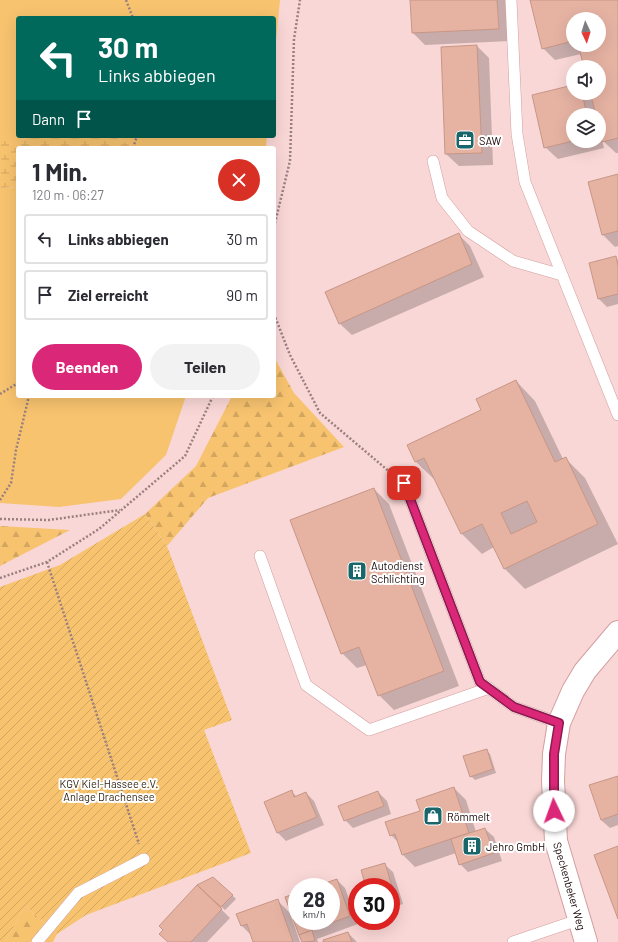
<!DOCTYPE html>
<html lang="de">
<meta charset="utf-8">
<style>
body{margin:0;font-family:Barlow,sans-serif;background:#f2f2f3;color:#2b2b33;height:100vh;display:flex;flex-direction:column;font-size:15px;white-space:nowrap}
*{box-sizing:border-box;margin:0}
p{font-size:13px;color:#7c7c81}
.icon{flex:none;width:22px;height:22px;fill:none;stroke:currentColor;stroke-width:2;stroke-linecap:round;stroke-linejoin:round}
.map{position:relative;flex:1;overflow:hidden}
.panel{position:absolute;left:16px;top:146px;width:260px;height:252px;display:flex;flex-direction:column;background:#fff;border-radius:4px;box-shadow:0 4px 16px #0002}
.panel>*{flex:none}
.top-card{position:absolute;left:16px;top:16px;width:260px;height:122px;border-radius:4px;box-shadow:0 4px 16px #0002;background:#00695c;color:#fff;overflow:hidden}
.needle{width:26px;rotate:176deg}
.tools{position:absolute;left:566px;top:12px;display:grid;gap:8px}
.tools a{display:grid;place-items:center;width:40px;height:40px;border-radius:50%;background:#fff;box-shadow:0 4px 16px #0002;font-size:20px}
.speed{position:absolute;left:288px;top:878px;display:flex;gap:8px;font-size:20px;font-weight:700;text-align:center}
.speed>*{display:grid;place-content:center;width:52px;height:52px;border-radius:50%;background:#fff;box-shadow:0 4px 16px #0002;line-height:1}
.speed small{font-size:10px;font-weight:400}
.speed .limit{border:6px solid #d22;background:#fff;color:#111}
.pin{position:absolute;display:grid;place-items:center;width:34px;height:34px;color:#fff;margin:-17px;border-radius:8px;box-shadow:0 2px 6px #0006}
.me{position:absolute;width:44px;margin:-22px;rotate:357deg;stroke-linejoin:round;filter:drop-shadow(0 0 3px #0008)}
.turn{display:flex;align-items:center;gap:14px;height:84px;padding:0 16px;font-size:18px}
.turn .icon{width:52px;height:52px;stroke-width:2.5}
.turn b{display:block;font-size:28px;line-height:34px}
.then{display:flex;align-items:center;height:38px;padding:0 16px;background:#0003;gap:8px;font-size:15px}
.round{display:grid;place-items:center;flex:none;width:42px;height:42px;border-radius:21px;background:#f2f2f3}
.summary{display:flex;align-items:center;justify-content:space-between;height:68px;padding:0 16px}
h1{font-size:24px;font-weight:700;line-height:30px}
.button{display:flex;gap:8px;margin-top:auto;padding:8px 16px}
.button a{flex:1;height:46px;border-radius:24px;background:#db2777;color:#fff;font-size:16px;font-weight:700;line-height:46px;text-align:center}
.button a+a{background:#f2f2f3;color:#2b2b33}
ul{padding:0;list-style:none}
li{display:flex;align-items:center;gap:12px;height:50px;margin:0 8px 6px;padding:0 8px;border:2px solid #e1e1e2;border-radius:4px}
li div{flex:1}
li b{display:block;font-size:15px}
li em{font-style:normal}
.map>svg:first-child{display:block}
.grass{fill:#f7c36f}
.forest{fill:url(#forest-firs)}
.wetland{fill:url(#wetland-marsh)}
.garden{fill:url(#garden-furrows)}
.shadow{fill:#0003;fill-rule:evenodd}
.building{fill:#e6b3a3;stroke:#c79686;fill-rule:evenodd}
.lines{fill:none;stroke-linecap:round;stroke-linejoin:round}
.lane-casing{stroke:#d49e9e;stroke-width:12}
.street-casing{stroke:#d49e9e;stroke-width:24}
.path{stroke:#9a7f7f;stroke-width:2.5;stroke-dasharray:2 2;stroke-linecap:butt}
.lane{stroke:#fff;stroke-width:11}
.street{stroke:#fff;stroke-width:22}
.route-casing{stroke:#8e194d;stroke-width:10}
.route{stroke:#db2777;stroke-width:7}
.labels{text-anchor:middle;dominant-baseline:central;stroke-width:4;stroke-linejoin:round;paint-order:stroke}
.poi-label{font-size:11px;fill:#1b090a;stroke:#fff;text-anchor:start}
.park-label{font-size:11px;fill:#352a19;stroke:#fff}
.street-label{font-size:11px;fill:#1b090a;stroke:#fff}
</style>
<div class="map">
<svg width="618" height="942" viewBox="0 0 618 942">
<defs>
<pattern id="forest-firs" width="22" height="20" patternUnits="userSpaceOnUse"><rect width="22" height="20" fill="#f7c36f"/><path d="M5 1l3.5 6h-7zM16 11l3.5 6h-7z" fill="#d3a65f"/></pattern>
<pattern id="wetland-marsh" width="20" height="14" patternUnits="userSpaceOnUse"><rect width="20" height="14" fill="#f7c36f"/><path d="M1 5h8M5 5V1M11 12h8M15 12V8" fill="none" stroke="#d3a65f"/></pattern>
<pattern id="garden-furrows" width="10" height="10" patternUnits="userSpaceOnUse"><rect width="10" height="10" fill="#f7c36f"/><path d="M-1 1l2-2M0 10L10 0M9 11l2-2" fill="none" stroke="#d3a65f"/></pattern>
</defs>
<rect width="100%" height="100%" fill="#f9d7d6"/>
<g class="grass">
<path d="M0,0h280l-6,62v-44h-256v118h13l-9,4h-22z"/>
<path d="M113,136h154l-1,12h-130z"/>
<path d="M18,187v209h168l-20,59 -45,44 -62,8 -59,-4v-315z"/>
</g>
<g class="forest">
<path d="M274,357l20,36 50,54 -136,51 -41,48 -22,-32 51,-48 36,-70h42z"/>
<path d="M0,526l70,4 -70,36z"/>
<path d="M25,906l32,28 -4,8h-48z"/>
</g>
<path class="wetland" d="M31,136h82l23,12h-118v39l-18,1v-48h22z"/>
<path class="garden" d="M145,514l22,32 65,174 -28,10 47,123 -165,62 -29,19 -32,-28 -20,36h-5v-355l60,-22z"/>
<g class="shadow">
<path d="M411,0h97l2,41 -85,4 -12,-12z"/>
<path d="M531,0h87v153h-2l-14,-13 2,8 -46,11 -13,-12 28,-61v7h15l4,5 -1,-5h8v-26h-14l-4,-13 -26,6 -12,-12zM573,19h26v26h-26zM573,115h26v26h-26z"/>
<path d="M477,46l12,12 4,107 -34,1 -13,-12z"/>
<path d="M618,175v71l-3,1 -12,-12z"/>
<path d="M458,234l12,12 14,31 -132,58 -13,-12z"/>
<path d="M615,257l3,3v44l-11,3 -8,-8z"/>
<path d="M516,381l19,20 28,58 2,-1 20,20 33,66 -93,45 -20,-20 -11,-22 -12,7 -20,-20 -26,-53 -20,-19 -8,-16 74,-36z"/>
<path d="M374,489l15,15 70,182 -65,24 -15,-15 -12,-30 -10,3 -15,-15z"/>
<path d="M486,750l4,4 6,19 -21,7 -4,-4z"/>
<path d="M618,777v48l-8,3 -9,-8z"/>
<path d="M454,788l12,12 10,32 9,-3 9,8 8,24 -34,11 -8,-8 -4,-11 -41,14 -12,-12 -3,-11 -9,-9z"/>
<path d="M291,791l6,6 9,-4 8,8 10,24 -38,16 -8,-8 -13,-31z"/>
<path d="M378,792l9,9 4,13 -38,14 -8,-8z"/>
<path d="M384,864l9,8 10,32 -12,4v-21h-24z"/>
<path d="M337,880l8,8 13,36 -41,15 1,3h-15l-16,-44 10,-4v27h34v-34h-14z"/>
<path d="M201,888l31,7 4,4 -11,11 -6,-5 -1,1 12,12 -23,24h-38z"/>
<path d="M277,900l13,13 10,29h-46l-2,-6 -11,-11z"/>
<path d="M348,933l9,9h-36z"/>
</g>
<g class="building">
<path d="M410,0h87l2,29 -87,4z"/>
<path d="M530,0h88v138l-16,4 -3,-14v-13h-3l-6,-22h9v-26h-15l-6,-22h21v-26h-26v22l-31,8z"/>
<path d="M477,45l5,108 -37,1 -4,-107z"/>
<path d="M573,85v8h9l5,22h-14v26l-29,7 -12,-53z"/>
<path d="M618,174v57l-16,4 -14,-53z"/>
<path d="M459,233l13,31 -133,60 -14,-32z"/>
<path d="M616,256l2,10v28l-20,5 -9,-36z"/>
<path d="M516,380l39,82 11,-5 32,67 -94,45 -22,-45 -21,10 -37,-76 -9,4 -8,-17 74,-35 -5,-11zM527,501l10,21 -26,12 -10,-21z"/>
<path d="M374,488l70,183 -66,25 -19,-49 -18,7 -51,-134z"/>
<path d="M487,749l6,20 -23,8 -7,-21z"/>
<path d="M618,776v38l-17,6 -12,-35z"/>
<path d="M454,787l15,46 -67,22 -7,-21 -5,2 -5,-14 35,-11 -4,-11z"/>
<path d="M292,790l2,7 12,-5 11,25 -40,16 -13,-31z"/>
<path d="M378,791l6,15 -40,15 -6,-15z"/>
<path d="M485,828l9,25 -35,12 -8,-26z"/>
<path d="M618,846v73l-24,-64z"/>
<path d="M385,863l10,33 -4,2v-11h-25l-5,-17z"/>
<path d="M213,877l20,18 -12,12 -24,-22z"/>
<path d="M337,879l13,37 -51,19 -14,-38 12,-4v28h34v-34h-17z"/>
<path d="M197,885l25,24 -31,33h-23l-9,-8 4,-4 -4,-4z"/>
<path d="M278,899l15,43h-40l-6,-18 -6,2 -5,-12z"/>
<path d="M312,930l3,11 -13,1 -3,-7z"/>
<path d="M348,932l4,10h-28l-1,-2z"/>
</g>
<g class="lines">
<defs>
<g id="lane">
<path d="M511,0l6,134 8,48 93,233"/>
<path d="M433,161l9,37 26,33 45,30 49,14"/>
<path d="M404,483l76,199 34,25 45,16"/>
<path d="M260,556l46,129 63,45 120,-42"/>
<path d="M37,942l41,-49 66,-34"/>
<path d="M513,942l65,-22"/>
</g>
<path id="street" d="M586,942l-30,-101 -3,-60 1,-27 5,-31 14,-32 12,-20 33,-39"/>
</defs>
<use href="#lane" class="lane-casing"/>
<use href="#street" class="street-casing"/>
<g class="path">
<path d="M126,0l7,18"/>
<path d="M133,148l4,-12"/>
<path d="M274,227l16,-66 4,-122 6,-39"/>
<path d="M274,314l16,41 30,58 71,60"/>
<path d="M0,394l18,-11"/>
<path d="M0,500l11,-17 5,-33 13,-54"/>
<path d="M0,519l49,1 71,-10"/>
<path d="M47,562l92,282"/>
<path d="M0,578l47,-16 52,-33 86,-73 28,-60"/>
</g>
<use href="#lane" class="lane"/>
<use href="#street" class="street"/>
</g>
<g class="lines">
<defs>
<path id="route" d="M404,483l76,199 34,25 45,16 -5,31v57"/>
</defs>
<use href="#route" class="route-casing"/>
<use href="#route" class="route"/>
</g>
<defs>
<symbol id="office-square" viewBox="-11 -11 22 22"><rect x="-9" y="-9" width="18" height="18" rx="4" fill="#186669" stroke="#fff"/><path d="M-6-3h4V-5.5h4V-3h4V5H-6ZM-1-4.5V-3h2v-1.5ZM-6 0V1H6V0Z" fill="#fff"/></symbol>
<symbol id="building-square" viewBox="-11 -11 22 22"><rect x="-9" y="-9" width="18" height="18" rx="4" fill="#186669" stroke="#fff"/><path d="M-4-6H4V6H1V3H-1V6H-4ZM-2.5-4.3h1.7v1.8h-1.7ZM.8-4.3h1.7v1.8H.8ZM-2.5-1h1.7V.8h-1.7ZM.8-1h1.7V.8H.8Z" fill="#fff"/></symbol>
<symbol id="shop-square" viewBox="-11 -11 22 22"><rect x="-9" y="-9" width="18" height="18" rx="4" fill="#186669" stroke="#fff"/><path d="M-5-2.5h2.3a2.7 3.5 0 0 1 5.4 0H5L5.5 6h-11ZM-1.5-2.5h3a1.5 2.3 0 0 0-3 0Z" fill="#fff"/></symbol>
</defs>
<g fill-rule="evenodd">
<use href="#office-square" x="454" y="129" width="22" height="22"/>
<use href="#building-square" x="346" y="560" width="22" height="22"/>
<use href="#shop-square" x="422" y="805" width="22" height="22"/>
<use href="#building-square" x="461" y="835" width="22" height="22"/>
</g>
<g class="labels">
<g class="poi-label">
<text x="479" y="140">SAW</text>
<text x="371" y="565">Autodienst<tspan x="371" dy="13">Schlichting</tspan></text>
<text x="447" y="816">Römmelt</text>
<text x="486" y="846">Jehro GmbH</text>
</g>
<g class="park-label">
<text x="109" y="783">KGV Kiel-Hassee e.V.<tspan x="109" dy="13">Anlage Drachensee</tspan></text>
</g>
<g class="street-label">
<text transform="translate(570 886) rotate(74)">Speckenbeker Weg</text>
</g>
</g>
</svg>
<div class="tools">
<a><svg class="needle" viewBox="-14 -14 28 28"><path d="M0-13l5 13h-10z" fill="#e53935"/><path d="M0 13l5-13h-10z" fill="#7c7c81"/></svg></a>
<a><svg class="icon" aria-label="sound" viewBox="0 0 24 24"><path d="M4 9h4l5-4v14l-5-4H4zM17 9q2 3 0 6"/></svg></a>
<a><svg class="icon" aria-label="layers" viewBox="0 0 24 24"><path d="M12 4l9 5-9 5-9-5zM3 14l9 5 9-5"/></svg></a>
</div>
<div class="speed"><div>28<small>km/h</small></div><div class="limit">30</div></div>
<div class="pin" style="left:404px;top:483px;background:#d93025"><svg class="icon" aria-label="arrive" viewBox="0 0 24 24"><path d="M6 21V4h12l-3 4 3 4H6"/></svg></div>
<svg class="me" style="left:554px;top:811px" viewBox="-20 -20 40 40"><circle r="19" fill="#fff"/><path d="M0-13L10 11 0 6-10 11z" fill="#db2777"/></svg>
<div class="top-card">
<div class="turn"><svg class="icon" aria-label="left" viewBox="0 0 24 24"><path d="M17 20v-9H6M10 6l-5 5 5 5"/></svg><div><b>30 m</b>Links abbiegen</div></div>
<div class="then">Dann<svg class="icon" aria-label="arrive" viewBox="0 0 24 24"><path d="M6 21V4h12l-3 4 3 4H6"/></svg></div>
</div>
<section class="panel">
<div class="summary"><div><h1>1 Min.</h1><p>120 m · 06:27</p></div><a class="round" style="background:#d93025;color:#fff"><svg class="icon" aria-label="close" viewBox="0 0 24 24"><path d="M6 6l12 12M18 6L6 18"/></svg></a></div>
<ul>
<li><svg class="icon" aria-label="left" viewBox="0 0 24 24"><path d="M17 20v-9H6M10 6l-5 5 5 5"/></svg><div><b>Links abbiegen</b></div><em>30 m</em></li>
<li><svg class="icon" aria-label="arrive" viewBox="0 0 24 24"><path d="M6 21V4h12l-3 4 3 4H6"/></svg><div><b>Ziel erreicht</b></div><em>90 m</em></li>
</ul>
<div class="button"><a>Beenden</a><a>Teilen</a></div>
</section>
</div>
